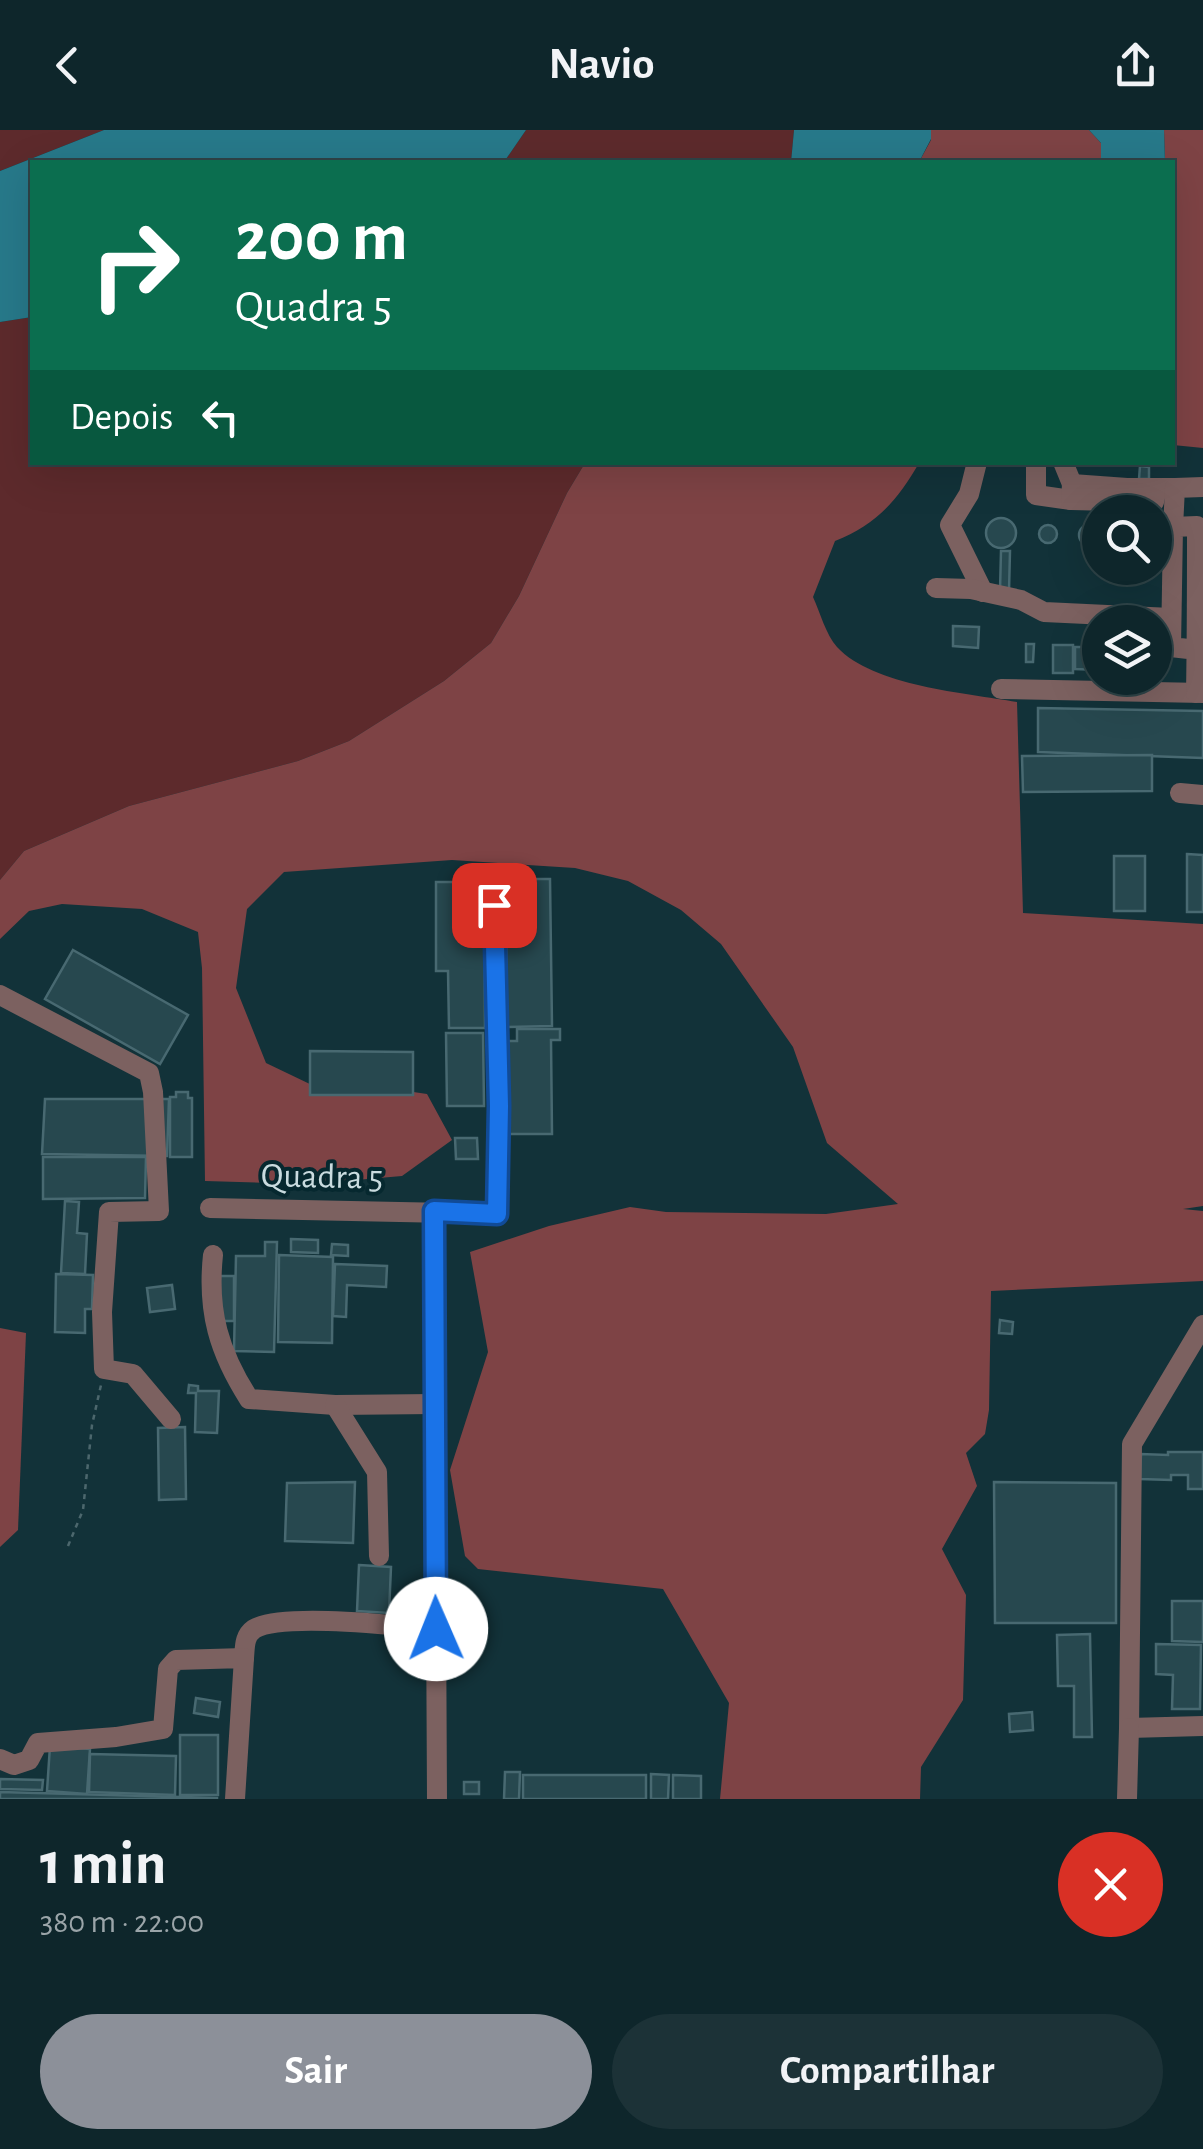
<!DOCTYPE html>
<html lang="pt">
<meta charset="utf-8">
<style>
body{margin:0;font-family:"Alegreya Sans",sans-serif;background:#1c3237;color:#f1f3f6;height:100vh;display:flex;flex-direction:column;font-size:38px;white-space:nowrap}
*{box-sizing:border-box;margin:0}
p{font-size:32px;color:#9ba5a9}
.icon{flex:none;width:55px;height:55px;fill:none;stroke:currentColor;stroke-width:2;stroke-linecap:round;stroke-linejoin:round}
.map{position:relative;height:1669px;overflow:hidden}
.side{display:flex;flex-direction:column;background:#0e262b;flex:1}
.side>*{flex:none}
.banner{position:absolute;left:30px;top:30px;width:1145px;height:305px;border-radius:0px;box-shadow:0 10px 40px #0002,0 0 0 2px #2e4347;background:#0b6e4f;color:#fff;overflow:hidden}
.controls{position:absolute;left:1082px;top:365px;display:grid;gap:20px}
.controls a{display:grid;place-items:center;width:90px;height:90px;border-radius:50%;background:#0e262b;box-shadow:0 10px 40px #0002,0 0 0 2px #2e4347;font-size:50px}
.pin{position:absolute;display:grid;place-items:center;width:85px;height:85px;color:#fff;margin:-42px;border-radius:20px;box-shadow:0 5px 15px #0006}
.me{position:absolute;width:110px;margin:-55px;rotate:359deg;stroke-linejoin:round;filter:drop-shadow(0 0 8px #0008)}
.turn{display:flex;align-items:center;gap:35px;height:210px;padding:0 40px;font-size:45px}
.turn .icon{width:130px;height:130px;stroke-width:2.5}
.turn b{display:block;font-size:70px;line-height:85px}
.then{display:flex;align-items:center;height:95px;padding:0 40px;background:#0003;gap:20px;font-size:38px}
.round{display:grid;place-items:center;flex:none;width:105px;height:105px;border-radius:52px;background:#1c3237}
.overview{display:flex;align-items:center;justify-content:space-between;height:170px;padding:0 40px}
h1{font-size:60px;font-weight:700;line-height:75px}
.button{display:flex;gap:20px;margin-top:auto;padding:20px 40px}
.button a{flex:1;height:115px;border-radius:60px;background:#8c9099;color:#fff;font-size:40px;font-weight:700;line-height:115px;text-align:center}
.button a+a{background:#1c3237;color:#f1f3f6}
header{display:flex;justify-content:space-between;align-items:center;height:130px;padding:0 40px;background:#0e262b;font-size:45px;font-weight:700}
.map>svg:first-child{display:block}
.green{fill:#5d2a2c}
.forest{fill:#7e4345}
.water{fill:#27798a}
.building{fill:#27484f;stroke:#486971;stroke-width:2.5}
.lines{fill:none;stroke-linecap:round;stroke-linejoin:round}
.path{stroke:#4c676d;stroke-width:2.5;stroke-dasharray:5 5;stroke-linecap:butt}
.minor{stroke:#7c6160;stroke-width:20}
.route-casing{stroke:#114b97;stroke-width:25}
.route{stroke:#1a73e8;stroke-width:18}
.labels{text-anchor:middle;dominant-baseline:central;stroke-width:8;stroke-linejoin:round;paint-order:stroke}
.street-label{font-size:35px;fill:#c9dbdf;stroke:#06282f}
</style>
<header><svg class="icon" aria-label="back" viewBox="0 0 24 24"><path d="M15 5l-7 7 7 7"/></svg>Navio<svg class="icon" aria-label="share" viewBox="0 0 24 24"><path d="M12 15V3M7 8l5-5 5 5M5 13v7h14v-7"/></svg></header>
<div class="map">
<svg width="1203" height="1669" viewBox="0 0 1203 1669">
<rect width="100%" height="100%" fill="#123239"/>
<g class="green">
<path d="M0,0h104l-104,41z"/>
<path d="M526,0h268l-3,32h-287z"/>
<path d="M32,187v145l553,1 -18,30 -48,103 -28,47 -47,38 -95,60 -51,20 -169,45 -105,45 -24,29v-558z"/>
</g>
<g class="forest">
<path d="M931,0h158l12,13v19h-182l12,-22z"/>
<path d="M1164,0h39v318l-30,-3 -1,-283h-7z"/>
<path d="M585,333h334c-21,37 -43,62 -84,78l-22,56c7,15 13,38 24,50 36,39 129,46 180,55l6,211 180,11v282l-20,3 20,2v70l-212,10 -2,119 -4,24 -19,19 11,33 -35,63 24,46 -3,105 -42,67 -1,32h-200l9,-96 -66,-114 -185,-20 -13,-13 -15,-86 38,-118 -18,-100 79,-26 81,-19 36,5 160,2 72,-10 -71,-61 -34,-96 -72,-103 -40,-34 -53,-29 -53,-13 -123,-8 -168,12 -37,37 -11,79 30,75 48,23 45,-2 68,10 25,46 -50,36 -92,8 -105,-3 -3,-213 -4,-36 -56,-23 -80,-5 -33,7 -29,28v-59l24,-29 105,-45 169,-45 51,-20 95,-60 47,-38 28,-47 48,-103z"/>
<path d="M0,1198l26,5 -8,197 -18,17z"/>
</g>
<g class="water">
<path d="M104,0h422l-22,32h-472v155l-32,5v-151z"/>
<path d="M794,0h137v9l-12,23h-128z"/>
<path d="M1089,0h75l1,32h-64v-19z"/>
</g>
<g class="building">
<path d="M1140,336l9,1v12h-10z"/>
<circle cx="1001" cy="403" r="15"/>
<circle cx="1048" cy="404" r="9"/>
<circle cx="1089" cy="405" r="10"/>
<path d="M1001,421h9l-1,40h-9z"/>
<path d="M953,496l26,1 -1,21 -25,-2z"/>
<path d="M1026,514h8l-1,18h-7z"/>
<rect x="1053" y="515" width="20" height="28"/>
<path d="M1075,517h25v23l-25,-1z"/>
<path d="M1157,524h10l-1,17h-9z"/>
<path d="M1038,578l165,3v47l-165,-6z"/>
<path d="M1152,625v36l-129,1 -1,-36z"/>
<path d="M1187,724l16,1v57h-16z"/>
<rect x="1114" y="726" width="31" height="55"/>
<path d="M506,749h44l2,147 -45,1z"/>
<path d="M436,752h48l1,146h-36l-1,-57h-12z"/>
<path d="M73,820l115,65 -28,49 -115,-65z"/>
<path d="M517,899h43v11h-9l1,94h-45v-93h10z"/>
<path d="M446,903h37l1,73h-37z"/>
<path d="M310,921l103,1v43h-103z"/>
<path d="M176,962h12v6h4v59h-22v-60h6z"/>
<path d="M45,969h124l-2,57 -125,-2z"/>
<path d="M455,1008h22l1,21h-22z"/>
<path d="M43,1027h103l-1,41 -102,1z"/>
<path d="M65,1071l14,1 -2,31 10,1 -2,40 -24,-1z"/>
<path d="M291,1109l27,1v13l-27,-1z"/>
<path d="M265,1112h12l-3,110 -40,-1 2,-95h29z"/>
<path d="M332,1114l16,1v11l-17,-1z"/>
<path d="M279,1125l54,2 -1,86 -54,-1z"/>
<path d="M335,1134l52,2 -1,21 -39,-2 -1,32 -13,-1z"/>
<path d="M56,1144l37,1 -1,34h-7v24l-30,-1z"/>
<path d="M220,1146h14v45h-15z"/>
<path d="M172,1155l3,24 -25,3 -3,-24z"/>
<path d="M1000,1190l13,2 -1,12 -13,-1z"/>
<path d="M189,1255l9,1v5h21l-2,42 -22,-1 1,-39h-8z"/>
<path d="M185,1297l1,72 -27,1 -1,-72z"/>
<path d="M1168,1322h35v37h-15v-14h-17v5l-31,-1 1,-25 27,1z"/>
<path d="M355,1352l-2,61 -68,-2 2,-58z"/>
<path d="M994,1352l122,1v140h-121z"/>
<path d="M359,1435l32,2 -2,46 -32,-2z"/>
<path d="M1172,1471h31v41l-31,-1z"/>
<path d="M1090,1504l2,103h-18v-51h-16l-1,-51z"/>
<path d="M1156,1514l45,1 -1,64h-28l1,-34 -17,-1z"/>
<path d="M196,1568l24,4 -2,15 -24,-4z"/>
<path d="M1032,1582l1,18 -23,2 -1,-18z"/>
<rect x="180" y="1605" width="38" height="60"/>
<path d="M50,1616l40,3 -3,45 -40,-3z"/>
<path d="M90,1624l86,2 -1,39 -86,-3z"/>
<path d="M505,1642h15l-1,27h-15z"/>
<path d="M651,1644l18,1 -1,24h-17z"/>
<rect x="523" y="1645" width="123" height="24"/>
<path d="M673,1645l28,1v23h-28z"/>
<path d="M0,1649l43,1 -1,10 -42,-1z"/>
<rect x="464" y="1652" width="15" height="12"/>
<path d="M0,1662l217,6v1h-217z"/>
</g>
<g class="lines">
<path class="path" d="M68,1416l15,-36 9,-85 9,-40"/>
<g class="minor">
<path d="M977,332l-8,32 -19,31 33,67"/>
<path d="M1036,332v33l35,5"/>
<path d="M1063,332l9,22"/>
<path d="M1157,358l-3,14 -83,-2 1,-16 55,4h48"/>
<path d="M1173,397l2,-39 28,-1"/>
<path d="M936,458l35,1 50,11 23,12 127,6"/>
<path d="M1001,559l202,4"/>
<path d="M1196,563c1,-56 1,-111 1,-167l-24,1 -2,120 26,3"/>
<path d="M1180,663l23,2"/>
<path d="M0,865l149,78 4,19 6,119 -50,1 -7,100 2,57 29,5 38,45"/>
<path d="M210,1078l287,6 2,-128 -5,-181"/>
<path d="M434,1081l3,588"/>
<path d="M213,1125c-6,57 6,97 36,144l86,6 99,-1"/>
<path d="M1203,1195l-71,119 -3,284 74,-2"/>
<path d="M335,1275l42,67 2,84"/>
<path d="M244,1528c1,-11 0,-22 10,-29 28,-17 146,-3 182,0"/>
<path d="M0,1629l14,6 15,-5 9,-17 78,-6 47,-8 5,-60 8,-9 68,-2 -9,141"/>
<path d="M1127,1669l2,-71"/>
</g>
</g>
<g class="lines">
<defs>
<path id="route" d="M436,1499l-2,-418 63,3 2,-108 -5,-201"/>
</defs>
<use href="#route" class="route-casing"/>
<use href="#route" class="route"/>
</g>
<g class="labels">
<g class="street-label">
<text transform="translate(322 1047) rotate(1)">Quadra 5</text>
</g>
</g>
</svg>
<div class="controls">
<a><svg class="icon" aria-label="search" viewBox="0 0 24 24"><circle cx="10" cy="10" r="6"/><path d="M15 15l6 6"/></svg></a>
<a><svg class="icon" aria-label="layers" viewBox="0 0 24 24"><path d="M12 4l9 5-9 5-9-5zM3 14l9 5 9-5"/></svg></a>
</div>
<div class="pin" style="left:494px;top:775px;background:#d93025"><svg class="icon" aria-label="arrive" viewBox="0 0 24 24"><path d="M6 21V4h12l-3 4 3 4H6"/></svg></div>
<svg class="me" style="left:436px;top:1499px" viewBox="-20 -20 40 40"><circle r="19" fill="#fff"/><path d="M0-13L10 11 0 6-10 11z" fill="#1a73e8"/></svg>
<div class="banner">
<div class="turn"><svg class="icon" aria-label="right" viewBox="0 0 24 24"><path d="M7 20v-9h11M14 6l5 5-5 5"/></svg><div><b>200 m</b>Quadra 5</div></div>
<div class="then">Depois<svg class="icon" aria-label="left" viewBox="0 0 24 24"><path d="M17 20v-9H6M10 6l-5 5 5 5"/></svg></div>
</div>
</div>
<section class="side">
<div class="overview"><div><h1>1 min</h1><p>380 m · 22:00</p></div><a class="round" style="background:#d93025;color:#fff"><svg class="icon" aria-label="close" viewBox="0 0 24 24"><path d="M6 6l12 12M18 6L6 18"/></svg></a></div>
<div class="button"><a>Sair</a><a>Compartilhar</a></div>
</section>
